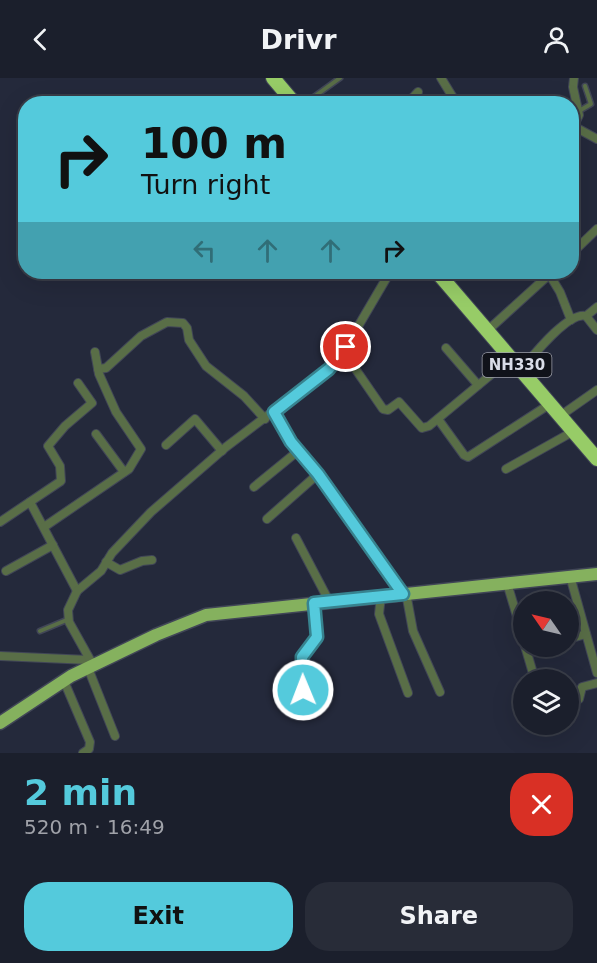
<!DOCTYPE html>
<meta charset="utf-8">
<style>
body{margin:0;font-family:"DejaVu Sans",sans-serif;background:#282c38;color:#f1f3f6;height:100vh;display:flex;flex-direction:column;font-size:22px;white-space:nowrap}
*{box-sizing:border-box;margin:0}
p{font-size:20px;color:#a0a2a9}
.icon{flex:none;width:33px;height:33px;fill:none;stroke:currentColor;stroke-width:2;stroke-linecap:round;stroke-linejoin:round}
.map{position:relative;height:675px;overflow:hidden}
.side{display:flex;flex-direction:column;background:#1b1f2c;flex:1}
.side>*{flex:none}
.hud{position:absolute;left:18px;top:18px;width:561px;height:183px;border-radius:24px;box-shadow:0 6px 24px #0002,0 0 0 2px #393d48;background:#54cadc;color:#111;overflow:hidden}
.needle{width:39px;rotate:304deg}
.tools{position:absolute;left:513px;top:513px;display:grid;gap:12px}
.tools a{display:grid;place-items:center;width:66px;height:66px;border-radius:50%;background:#1b1f2c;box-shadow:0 6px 24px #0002,0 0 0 2px #393d48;font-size:30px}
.pin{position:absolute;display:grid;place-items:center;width:51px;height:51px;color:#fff;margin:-26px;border:3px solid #fff;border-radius:50%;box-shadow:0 2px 6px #0007}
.me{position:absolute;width:66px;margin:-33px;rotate:359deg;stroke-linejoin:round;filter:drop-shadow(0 0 4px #0008)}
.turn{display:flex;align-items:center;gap:21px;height:126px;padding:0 24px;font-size:27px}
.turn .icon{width:78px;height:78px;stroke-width:2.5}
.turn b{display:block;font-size:42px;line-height:51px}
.lanes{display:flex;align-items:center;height:57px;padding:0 24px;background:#0003;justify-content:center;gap:30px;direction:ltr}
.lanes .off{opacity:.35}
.round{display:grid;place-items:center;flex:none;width:63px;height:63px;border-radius:24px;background:#282c38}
.overview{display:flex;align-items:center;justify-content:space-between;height:102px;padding:0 24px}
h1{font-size:36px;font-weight:800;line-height:45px;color:#54cadc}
.button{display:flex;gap:12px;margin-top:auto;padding:12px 24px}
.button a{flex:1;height:69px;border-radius:24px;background:#54cadc;color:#111;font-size:24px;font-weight:800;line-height:69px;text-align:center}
.button a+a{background:#282c38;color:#f1f3f6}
header{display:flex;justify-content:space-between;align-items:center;height:78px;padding:0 24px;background:#1b1f2c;font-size:27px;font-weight:800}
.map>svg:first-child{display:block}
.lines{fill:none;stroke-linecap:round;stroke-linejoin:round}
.lane-casing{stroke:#414657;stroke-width:7}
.street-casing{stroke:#414657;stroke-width:10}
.primary-casing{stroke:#414657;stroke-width:15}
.highway-casing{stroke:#414657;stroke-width:16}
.lane{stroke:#596e47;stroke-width:4}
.street{stroke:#596e47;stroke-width:8}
.primary{stroke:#85b15e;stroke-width:12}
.highway{stroke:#97cc67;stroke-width:14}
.route-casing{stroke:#37838f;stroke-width:15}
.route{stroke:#54cadc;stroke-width:10}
.labels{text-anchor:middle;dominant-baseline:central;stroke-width:6;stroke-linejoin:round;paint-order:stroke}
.shield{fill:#10121a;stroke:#9d9faa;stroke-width:1.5}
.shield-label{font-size:15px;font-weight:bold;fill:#d9dce8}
</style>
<header><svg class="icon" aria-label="back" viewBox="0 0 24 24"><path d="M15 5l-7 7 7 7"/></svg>Drivr<svg class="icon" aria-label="person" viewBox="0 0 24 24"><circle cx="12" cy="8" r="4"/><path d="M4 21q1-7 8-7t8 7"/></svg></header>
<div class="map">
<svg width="597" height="675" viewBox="0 0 597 675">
<rect width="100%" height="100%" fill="#24293b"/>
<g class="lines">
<defs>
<g id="lane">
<path d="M304,26l36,-26"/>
<path d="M579,33l12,-7 -6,-18"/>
<path d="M40,553l29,-12"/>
</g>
<g id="street">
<path d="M441,0l16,26"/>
<path d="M407,26l11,-12"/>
<path d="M519,26l6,-3 6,3"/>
<path d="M573,48l24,13"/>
<path d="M572,51l7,-14 -6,-28 1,-9"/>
<path d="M572,175l25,-24"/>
<path d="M549,196l11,18 11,28"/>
<path d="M586,238l11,-9"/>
<path d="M487,253l65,-59"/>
<path d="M446,270l32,37"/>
<path d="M343,273l40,58 5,1 11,-8 23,26 7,-2 82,-68"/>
<path d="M98,291l8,-1 35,-32 26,-14 16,1 4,5 2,12 17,26 38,30 21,23"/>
<path d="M521,292c11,-13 47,-59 65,-54l11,14"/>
<path d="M274,335l17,29 27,32 85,120"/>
<path d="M560,338l37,-26"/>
<path d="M438,341l26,36 4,2 82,-53"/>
<path d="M96,356l28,38"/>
<path d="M166,367l29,-26 27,32"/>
<path d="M506,391l68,-38"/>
<path d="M254,409l44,-36"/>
<path d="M30,424l47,89"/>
<path d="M267,441l51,-45"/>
<path d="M0,444l61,-41 -1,-15 -12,-20 17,-20 27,-23 -14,-20"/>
<path d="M44,449l85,-58 12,-20 -25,-37 -17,-38 -4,-22"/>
<path d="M296,460l33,63"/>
<path d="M106,484l14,8 22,-9 10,-1"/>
<path d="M6,493l47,-26"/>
<path d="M570,498l27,97"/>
<path d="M507,505l17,57"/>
<path d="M406,515l7,38 27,61"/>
<path d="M381,518l-2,18 29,79"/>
<path d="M568,561l18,-5"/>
<path d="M525,568l10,34"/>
<path d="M0,578l89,4"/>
<path d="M93,587l-24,-43 -1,-12 9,-19 24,-20 11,-18 39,-41 75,-65 103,-78 17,-22 44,-75"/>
<path d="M88,590l27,68"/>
<path d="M64,603l26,61 -1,7 -6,4"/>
<path d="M303,612l-1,-33 15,-20 -3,-34"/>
<path d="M568,626l11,-5 3,-12 15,-4"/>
</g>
<path id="primary" d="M0,645l71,-47 85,-41 50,-20 391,-41"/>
<g id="highway">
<path d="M273,0l22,26"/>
<path d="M437,194l160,187"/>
</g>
</defs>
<use href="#lane" class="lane-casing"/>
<use href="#street" class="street-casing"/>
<use href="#primary" class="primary-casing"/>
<use href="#highway" class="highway-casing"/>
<use href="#lane" class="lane"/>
<use href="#street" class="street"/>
<use href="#primary" class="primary"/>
<use href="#highway" class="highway"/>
</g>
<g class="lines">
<defs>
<path id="route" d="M303,612l-1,-33 15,-20 -3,-34 89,-9 -85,-120 -27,-32 -17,-30 55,-43 17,-22"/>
</defs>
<use href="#route" class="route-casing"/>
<use href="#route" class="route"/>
</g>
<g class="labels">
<rect class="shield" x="482.5" y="275" width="69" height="24" rx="4.5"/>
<g class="shield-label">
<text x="517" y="287">NH330</text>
</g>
</g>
</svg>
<div class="tools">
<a><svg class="needle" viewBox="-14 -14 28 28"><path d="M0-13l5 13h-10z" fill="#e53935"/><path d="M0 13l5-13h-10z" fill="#a0a2a9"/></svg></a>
<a><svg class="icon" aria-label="layers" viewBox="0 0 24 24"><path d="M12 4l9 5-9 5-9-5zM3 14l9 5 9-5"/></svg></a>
</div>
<div class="pin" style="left:346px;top:269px;background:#d93025"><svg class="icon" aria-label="arrive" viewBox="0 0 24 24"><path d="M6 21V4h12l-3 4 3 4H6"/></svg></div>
<svg class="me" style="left:303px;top:612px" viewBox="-20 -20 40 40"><circle r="17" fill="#54cadc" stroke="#fff" stroke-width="3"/><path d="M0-11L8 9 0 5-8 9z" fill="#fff"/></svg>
<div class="hud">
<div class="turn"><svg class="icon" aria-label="right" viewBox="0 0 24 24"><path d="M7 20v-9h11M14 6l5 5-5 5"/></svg><div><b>100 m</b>Turn right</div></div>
<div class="lanes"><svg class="icon off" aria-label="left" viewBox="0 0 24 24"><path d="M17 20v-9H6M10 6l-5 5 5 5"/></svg><svg class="icon off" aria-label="ahead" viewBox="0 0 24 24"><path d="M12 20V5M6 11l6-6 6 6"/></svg><svg class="icon off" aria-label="ahead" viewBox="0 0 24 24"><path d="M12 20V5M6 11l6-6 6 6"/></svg><svg class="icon" aria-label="right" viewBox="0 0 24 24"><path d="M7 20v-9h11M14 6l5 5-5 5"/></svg></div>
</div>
</div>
<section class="side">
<div class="overview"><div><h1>2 min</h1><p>520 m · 16:49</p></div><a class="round" style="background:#d93025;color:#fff"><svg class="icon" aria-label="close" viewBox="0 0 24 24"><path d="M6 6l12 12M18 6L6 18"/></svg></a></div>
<div class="button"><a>Exit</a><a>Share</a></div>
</section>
